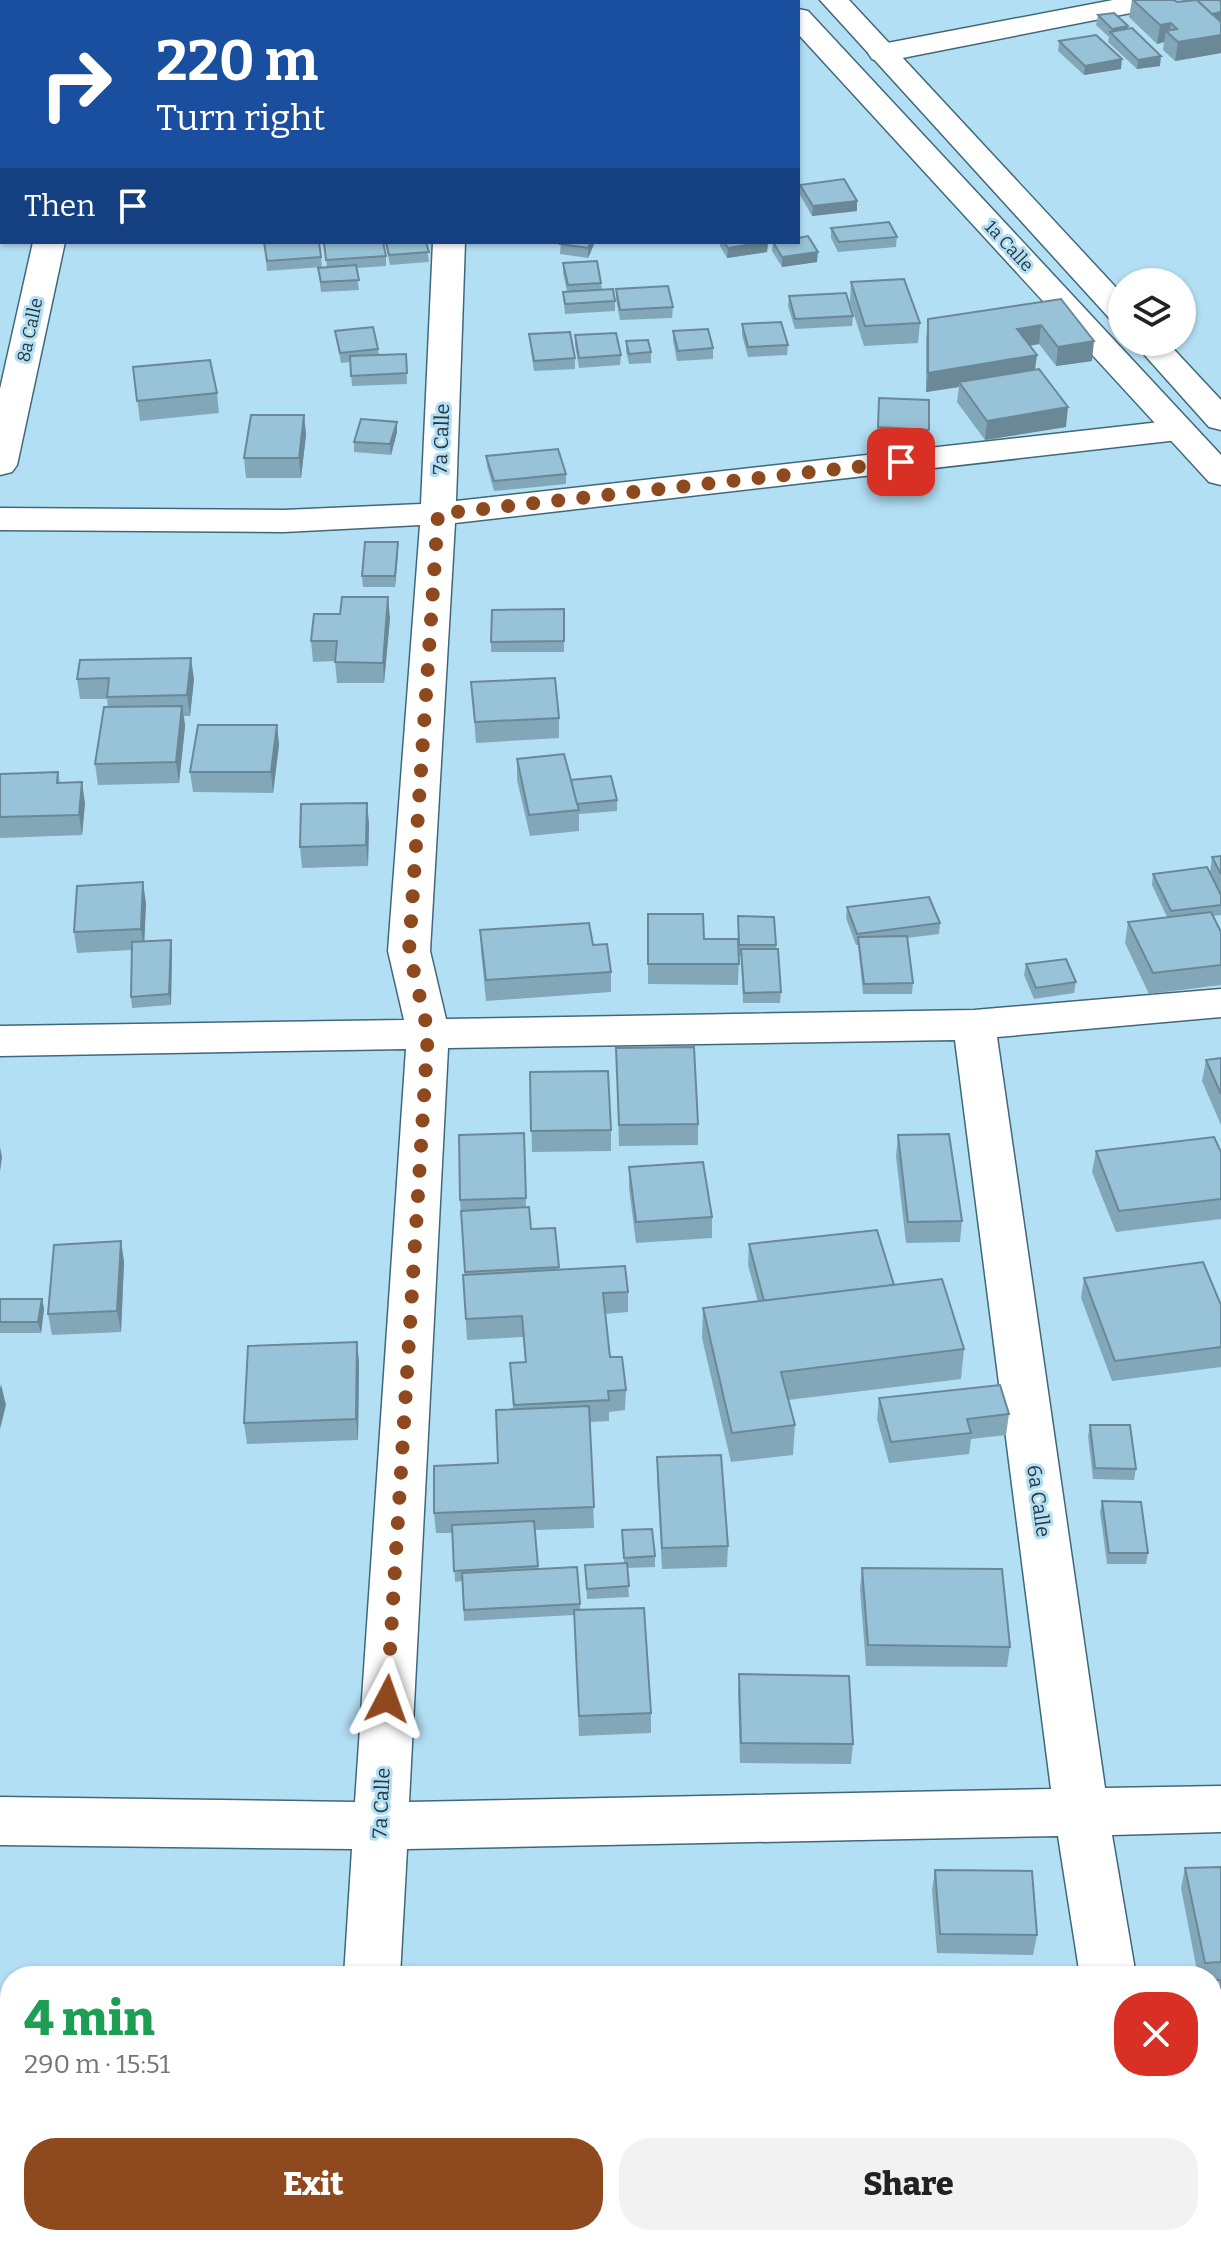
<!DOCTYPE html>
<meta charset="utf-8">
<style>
body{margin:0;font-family:Bitter,serif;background:#f2f2f2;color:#222;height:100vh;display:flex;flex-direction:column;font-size:30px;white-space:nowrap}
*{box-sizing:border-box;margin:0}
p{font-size:26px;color:#767676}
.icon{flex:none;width:44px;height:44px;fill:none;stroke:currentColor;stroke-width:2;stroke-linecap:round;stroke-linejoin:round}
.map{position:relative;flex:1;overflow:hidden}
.side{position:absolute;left:0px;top:1966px;width:1222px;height:280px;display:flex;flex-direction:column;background:#fff;border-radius:32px 32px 0 0;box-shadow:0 2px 6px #0004}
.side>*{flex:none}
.top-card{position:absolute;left:0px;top:0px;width:800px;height:244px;box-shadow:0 2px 6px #0004;background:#1a4fa0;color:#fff;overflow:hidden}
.buttons{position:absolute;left:1108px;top:268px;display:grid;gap:16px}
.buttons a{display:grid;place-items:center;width:88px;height:88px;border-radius:50%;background:#fff;box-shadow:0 2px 6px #0004;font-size:40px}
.pin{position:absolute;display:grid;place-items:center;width:68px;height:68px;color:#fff;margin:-34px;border-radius:16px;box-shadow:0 4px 12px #0006}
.me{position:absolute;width:88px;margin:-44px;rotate:4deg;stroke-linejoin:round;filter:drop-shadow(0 0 6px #0008)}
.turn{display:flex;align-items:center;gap:28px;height:168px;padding:0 24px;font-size:36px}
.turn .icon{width:104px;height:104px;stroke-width:2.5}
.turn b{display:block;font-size:56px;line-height:68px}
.then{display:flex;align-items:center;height:76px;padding:0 24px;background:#0003;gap:16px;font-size:30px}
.round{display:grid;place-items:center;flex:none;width:84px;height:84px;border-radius:32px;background:#f2f2f2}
.headline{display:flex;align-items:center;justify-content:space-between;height:136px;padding:0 24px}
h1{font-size:48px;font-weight:800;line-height:60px;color:#1e9e55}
.action{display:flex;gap:16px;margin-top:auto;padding:16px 24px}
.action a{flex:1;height:92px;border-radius:32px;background:#8e491e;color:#fff;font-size:32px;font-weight:800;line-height:92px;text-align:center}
.action a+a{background:#f2f2f2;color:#222}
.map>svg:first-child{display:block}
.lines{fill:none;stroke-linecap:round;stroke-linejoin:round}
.street-casing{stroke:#40687b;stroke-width:3}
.secondary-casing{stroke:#40687b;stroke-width:3}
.street{fill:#fff;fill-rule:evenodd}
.secondary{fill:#fff;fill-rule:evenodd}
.wall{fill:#82a7b9}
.shaded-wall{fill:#6a8896}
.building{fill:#97c2d7;stroke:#6a8896;stroke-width:2}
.route{stroke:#8e491e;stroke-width:14;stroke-dasharray:0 25.2}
.labels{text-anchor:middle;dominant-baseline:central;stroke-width:6;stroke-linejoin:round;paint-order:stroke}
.far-street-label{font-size:18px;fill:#273941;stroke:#b3dff5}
.street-label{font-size:20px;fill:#273941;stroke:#b3dff5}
</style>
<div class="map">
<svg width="1221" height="2246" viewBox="0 0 1221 2246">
<rect width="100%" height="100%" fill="#b3dff5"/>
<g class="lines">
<defs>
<g id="street">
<path d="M703,0h44l-45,2z"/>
<path d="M1113,0h57l-4,6 -10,2 -274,54 -10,-3 -4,-6 4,-6 10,-3z"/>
<rect x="0" y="67" width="2" height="18"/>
<path d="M33,242h32l-48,223 -5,7 -12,3v-86z"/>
<path d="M433,242h32l-9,259 722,-81 12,3 5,7 -5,7 -12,3 -723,83 -25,428 16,68 528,-9 247,-21v28l-224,20 108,751 116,-2v46l-109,3 24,141h-56l-22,-140 -651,13 -7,127h-56l8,-127 -352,-4v-48l355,5 51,-753 -406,7v-30l404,-6 -16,-69 32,-426 -136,7 -284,-2v-22l284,2 137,-6zM955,1040l96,749 -642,13 39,-754z"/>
<rect x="331" y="2236" width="60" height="10"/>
<path d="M1120,2236h60l2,10h-60z"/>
</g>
<g id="secondary">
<path d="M820,0h29l273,294v29l-11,-3z"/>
<path d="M798,9l10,2 413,444v30l-12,-3 -411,-448z"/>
<path d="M1133,342h34l54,58v30l-12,-3z"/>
</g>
</defs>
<use href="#street" class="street-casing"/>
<use href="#secondary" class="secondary-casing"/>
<use href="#street" class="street"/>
<use href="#secondary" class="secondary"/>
</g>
<g class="wall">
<path d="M1132,0h42l3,2 7,-2h35l2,2v51l-46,8 -12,-11 1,-8 -7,2 -28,-27z"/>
<path d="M1098,15l30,14 32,37 -23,3 -29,-27 1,-5 -13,-12z"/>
<path d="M1059,41l62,28 -37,6 -26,-24z"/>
<rect x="0" y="170" width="2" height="53"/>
<path d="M800,185l57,16v10l-45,5 -12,-21z"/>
<path d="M831,228l66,9 -1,10 -58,5 -7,-14z"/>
<path d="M264,242l57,15 1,10 -55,4z"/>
<path d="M385,242h41l3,20 -39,3z"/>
<path d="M561,242h34l-7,16 -28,-4z"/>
<path d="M720,242h48l-1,10 -40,6 -7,-12z"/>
<path d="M773,242l44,20 -35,5 -10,-16z"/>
<path d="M324,243l62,13v10l-30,2 3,22 -38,2 -3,-24 9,-1z"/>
<path d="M563,263l38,20 1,7 13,11v10l-50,3 -2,-22 4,-1 -4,-18z"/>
<path d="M851,282l69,41 -2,20 -54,3 -14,-44z"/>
<path d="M616,289l57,18 -1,11 -52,2 -4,-21z"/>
<path d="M789,296l64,20 -1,10 -57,3 -7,-23z"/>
<path d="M1061,299l31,62 -36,5 -17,-22 -9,2 7,9 -2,14 31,58 -81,13 -28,-38 2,-15 -33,5v-53l2,-20z"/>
<path d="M742,324l46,21 -1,10 -39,2 -6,-22z"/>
<path d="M335,331l43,18 1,6 27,-1 1,30 -55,2 -2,-24 -9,1z"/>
<path d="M673,331l40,17v11l-36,2 -4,-20z"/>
<path d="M529,334l46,24v11l-41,2 -4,-27z"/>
<path d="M575,335l46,20 -1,10 -41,3 -4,-23z"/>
<path d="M626,341l25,11v11l-22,1 -3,-13z"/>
<path d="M133,367l84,26 2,20 -79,8z"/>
<path d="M879,398l50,32 -1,10 -51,-2z"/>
<path d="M304,415l2,20 -5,43h-55l-2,-20z"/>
<path d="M397,432l-6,23 -37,-3v-10z"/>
<path d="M486,456l80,18v10l-72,7 -7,-25z"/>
<path d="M398,553l-3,34h-32l-1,-11z"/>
<path d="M564,609v43h-73v-10z"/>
<path d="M390,618l-6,65h-47l-2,-22 -22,1 -2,-21z"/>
<path d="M80,660l114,19 -4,37h-6l1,10 -6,57 -81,2 -3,-21 13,-57 -1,-8h-27l-3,-20z"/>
<path d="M471,682l88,36v20l-83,5z"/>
<path d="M277,725l2,20 -6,48 -80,-1 -3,-20z"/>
<path d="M517,759l100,41v11l-38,3v17l-49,5 -13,-56z"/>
<path d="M58,772l2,11 25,20 -3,32 -82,3v-64z"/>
<path d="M369,823l-1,43 -66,2 -2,-21z"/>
<path d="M1221,856v59l-8,1 8,16v53l-72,9 -24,-51 3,-21 39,-5 -15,-32 1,-11 57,-1 2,-16z"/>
<path d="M146,903l-2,38 27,-1 1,11 -1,54 -39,3 -1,-11 1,-47 -55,3 -3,-21z"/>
<path d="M847,907l93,16 -1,11 -32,4 6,45 -1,11h-49l-5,-49h-2l-10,-27z"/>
<path d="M648,914l56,25h34v-23l38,29 5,47 -1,11h-37l-2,-47h-2l-1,29 -90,-1z"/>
<path d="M480,930l113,15 18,27v20l-125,9 -5,-50z"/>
<path d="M1026,964l50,18 -2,11 -40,6 -10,-24z"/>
<path d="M616,1048l82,76v21l-79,1z"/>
<path d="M1221,1058v67l-19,-44 4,-21z"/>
<path d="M530,1072l81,58v21l-79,1z"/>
<path d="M524,1133l2,74 5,22 24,-1 4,42 69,22v20l-23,2 5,43 16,33 -1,20 -16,2v9l-19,1 4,106 -59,2 3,39 42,35v6l71,103v20l-72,3 -5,-121 -110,6 -2,-40 -7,1 -2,-49h-17l-2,-20 64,-50 15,-54 -3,-46 15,-1 -2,-25 -56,3 -4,-65h2l-5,-75z"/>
<path d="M898,1135l64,86 -2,21 -54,1 -10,-87z"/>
<path d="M1096,1151l125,1v67l-105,13 -24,-60z"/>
<path d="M629,1167l83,50v21l-76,5 -7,-55z"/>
<path d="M121,1241l3,21 -3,70 -69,3 -4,-21z"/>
<path d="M749,1244l145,41 70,64 -3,30 -173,21 7,25 -2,30 -62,7 -29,-124 1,-30 55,-6 -10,-37z"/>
<path d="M1084,1278l137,27v62l-109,14 -31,-83z"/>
<path d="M0,1299h42l2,10 -3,24h-41z"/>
<path d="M357,1342l2,21 -1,77 -111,4 -3,-21z"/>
<path d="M879,1398l130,16 -3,21 -35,4 -2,15 -80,9 -12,-44z"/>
<path d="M1090,1425l46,44 -2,11 -41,-1 -5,-43z"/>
<path d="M657,1457l71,89 -1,21 -65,2 -5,-91z"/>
<path d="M1102,1501l46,52 -2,11h-39l-7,-52z"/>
<path d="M622,1530l33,26v11l-28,1 2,29 -42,2 -2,-34 39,-2z"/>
<path d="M862,1568l148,79 -3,20 -141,-1 -6,-77z"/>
<path d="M739,1674l114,70 -2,20 -111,-1 -2,-69z"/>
<path d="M1221,1867v211l-9,1v-103h-14l-17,-88 4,-20z"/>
<path d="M935,1870l102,65 -4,20 -96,-2 -5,-63z"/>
<path d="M1214,2199l7,47h-11l-2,-10h4v-30z"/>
</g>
<g class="shaded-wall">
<path d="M1221,12v10l-16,-7z"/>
<path d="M1171,23l-2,12 -3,-4 -2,11 -7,2 3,-19z"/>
<path d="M1128,26l-1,10 -16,-3 1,-4z"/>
<path d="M1221,35v18l-46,8 3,-19z"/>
<path d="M1161,56l-1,10 -23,3 1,-9z"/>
<path d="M1122,59l-1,10 -37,6 1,-9z"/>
<rect x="0" y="117" width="2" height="19"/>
<path d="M857,201v10l-45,5 1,-10z"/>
<path d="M591,242h4l-7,16v-10z"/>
<path d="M768,242l-1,10 -40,6 1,-10z"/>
<path d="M818,252l-1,10 -35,5v-10z"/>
<path d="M1041,325l-2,19 -24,4 2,-19z"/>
<path d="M1094,341l-2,20 -36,5 2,-19z"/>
<path d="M1037,355l-3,20 -75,7v5l-33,5 2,-19z"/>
<path d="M1068,407l-2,20 -81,13 2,-19z"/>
<path d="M304,415l2,20 -5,43 -2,-20z"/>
<path d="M397,422v10l-6,23 -1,-11z"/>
<path d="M398,542v11l-3,34v-11z"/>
<path d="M388,597l2,21 -6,65 -1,-20z"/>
<path d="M191,658l3,21 -4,37 -3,-21z"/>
<path d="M182,706l3,20 -6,57 -3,-21z"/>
<path d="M277,725l2,20 -6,48 -2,-21z"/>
<path d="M82,782l3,21 -3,32 -3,-20z"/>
<path d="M367,803l2,20 -1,43 -2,-21z"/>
<path d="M143,882l3,21 -2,47 -3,-21z"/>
<path d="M171,940l1,11 -1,54 -2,-11z"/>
<path d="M0,1147l2,10 -2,15z"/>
<path d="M121,1241l3,21 -3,70 -4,-21z"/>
<path d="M42,1299l2,10 -3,24 -3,-11z"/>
<path d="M357,1342l2,21 -1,77 -2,-21z"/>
<path d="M1,1384l5,21 -6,24v-40z"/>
<path d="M13,2236h11l-1,10h-12z"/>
<rect x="288" y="2236" width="6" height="10"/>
</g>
<g class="building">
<path d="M204,0h51l1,2h-51z"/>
<path d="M1133,0h41l3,2 20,-2 24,22v13l-43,7 -12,-11 11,-2 -6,-6 -11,2z"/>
<path d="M1197,0h22l2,2v10l-9,2z"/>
<path d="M1114,13l14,13 -16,3 -14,-14z"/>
<path d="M1132,28l29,28 -23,4 -28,-28z"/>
<path d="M1096,35l26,24 -37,7 -26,-25z"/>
<rect x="0" y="94" width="2" height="23"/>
<rect x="0" y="170" width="2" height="34"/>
<path d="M844,179l13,22 -44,5 -13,-21z"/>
<path d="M889,222l8,15 -58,5 -8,-14z"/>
<path d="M808,236l10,16 -36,5 -9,-15h25v-4z"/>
<path d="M264,242h55l2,15 -54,4z"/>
<path d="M332,242h51l3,14 -60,4 -2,-17z"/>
<path d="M386,242h40l3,10 -40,3z"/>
<path d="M561,242h30l-3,6 -28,-4z"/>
<path d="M724,242h42l-38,6z"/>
<path d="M597,261l4,22 -33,2 -5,-22z"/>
<path d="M356,265l3,15 -38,2 -3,-14z"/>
<path d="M904,279l16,44 -55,3 -14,-44z"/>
<path d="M668,286l5,21 -53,3 -4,-21z"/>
<path d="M613,289l2,12 -50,3 -2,-12z"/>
<path d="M846,293l7,23 -58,3 -6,-23z"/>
<path d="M1061,299l33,42 -36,6 -17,-22 -24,4 20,26 -109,18v-54z"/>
<path d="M781,322l7,23 -40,2 -6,-23z"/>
<path d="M373,327l5,22 -38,4 -5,-22z"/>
<path d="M708,329l5,19 -35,3 -5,-20z"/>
<path d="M570,332l5,26 -41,3 -5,-27z"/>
<path d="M616,333l5,22 -42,3 -4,-23z"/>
<path d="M648,340l3,12 -22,2 -3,-13z"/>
<path d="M406,354l1,19 -56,3 -1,-20z"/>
<path d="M210,360l7,33 -80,8 -4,-34z"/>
<path d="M1039,369l29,38 -81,14 -28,-39z"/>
<path d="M879,398l50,2v30l-51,-3z"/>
<path d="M251,415h53l-5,43h-55z"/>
<path d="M361,419l36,3 -7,22 -36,-2z"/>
<path d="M558,449l8,25 -72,7 -8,-25z"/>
<path d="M365,542h33l-3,34h-33z"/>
<path d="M342,597h46l-5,66 -48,-1 2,-21h-26l3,-27h26z"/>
<path d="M564,609v32l-73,1 1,-32z"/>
<path d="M191,658l-4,37 -80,2 2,-19 -32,1 3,-19z"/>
<path d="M555,678l4,40 -84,4 -4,-40z"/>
<path d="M182,706l-6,56 -81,2 9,-57z"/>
<path d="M198,725h79l-6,47h-81z"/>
<path d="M564,754l15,56 -50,5 -12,-56z"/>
<path d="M58,772l-1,11 25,-1 -3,33 -79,2v-43z"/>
<path d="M611,776l6,24 -40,4 -6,-24z"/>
<path d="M367,803l-1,42 -66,2 1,-43z"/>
<path d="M1221,856v18l-9,-17z"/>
<path d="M1207,867l14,28v10l-50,6 -18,-37z"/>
<path d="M143,882l-2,47 -67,3 3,-46z"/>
<path d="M929,897l11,26 -83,11 -10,-27z"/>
<path d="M1211,912l10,20v33l-68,8 -25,-51z"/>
<path d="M648,914h55l1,25h34l1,25h-91z"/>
<path d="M738,916l36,1 2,28h-37z"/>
<path d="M589,923l4,22 14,-1 4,28 -125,8 -6,-50z"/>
<path d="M907,936l6,47 -49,1 -6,-47z"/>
<path d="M171,940l-2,54 -38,3 1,-55z"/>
<path d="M741,949h37l3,43 -37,1z"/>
<path d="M1066,959l10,23 -40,6 -10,-24z"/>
<path d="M694,1047l4,77 -79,1 -3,-77z"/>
<path d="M1221,1058v36l-15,-34z"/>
<path d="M608,1071l3,59 -80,1 -1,-59z"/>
<path d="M524,1133l2,65 -66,2 -1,-65z"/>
<path d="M949,1134l13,87 -54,1 -10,-87z"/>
<path d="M1214,1137l7,15v47l-102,12 -23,-60z"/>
<path d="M703,1162l9,55 -76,5 -7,-55z"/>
<path d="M529,1207l2,22 24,-1 4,39 -94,5 -4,-61z"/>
<path d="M877,1230l17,55 -130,16 -15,-57z"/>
<path d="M121,1241l-4,70 -69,3 6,-69z"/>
<path d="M1203,1262l18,43v42l-106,14 -31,-83z"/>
<path d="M625,1266l3,26 -25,1 7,64h12l4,33 -18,1 1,9 -95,5 -4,-42 16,-1 -4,-46 -56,3 -3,-44z"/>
<path d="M942,1279l22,70 -183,23 14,53 -63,8 -29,-125z"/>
<path d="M0,1299h42l-4,23h-38z"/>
<path d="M357,1342l-1,77 -112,4 4,-77z"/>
<path d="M1000,1385l9,29 -42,5 4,14 -80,9 -12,-44z"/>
<path d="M589,1406l5,101 -160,6v-47l64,-3 -2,-53z"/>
<path d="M1090,1425h40l6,44 -41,-1z"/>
<path d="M721,1455l7,91 -66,2 -5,-91z"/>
<path d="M1102,1501l39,1 7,51h-39z"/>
<path d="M534,1521l4,45 -84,5 -2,-46z"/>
<path d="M652,1529l3,27 -31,2 -2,-28z"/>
<path d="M627,1563l2,23 -42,3 -2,-24z"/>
<path d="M577,1567l3,37 -116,6 -2,-37z"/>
<path d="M862,1568l140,1 8,78 -142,-2z"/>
<path d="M644,1608l7,105 -72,3 -5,-106z"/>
<path d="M739,1674l110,2 4,68 -112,-1z"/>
<path d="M1221,1867v95l-16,1 -20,-95z"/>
<path d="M935,1870l97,1 5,64 -97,-1z"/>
<path d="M1212,1980h9v79l-6,1 -3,-14z"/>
<path d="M0,2182h10v54h3l-2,10h-11z"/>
<path d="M1221,2197v47l-7,-45z"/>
<rect x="164" y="2236" width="124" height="10"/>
</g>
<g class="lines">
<path class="route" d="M387,1699l41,-667 -19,-81 29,-437 463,-52"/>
</g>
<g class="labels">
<g class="far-street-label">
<text transform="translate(1009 246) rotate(47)">1a Calle</text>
<text transform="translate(30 330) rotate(-78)">8a Calle</text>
</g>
<g class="street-label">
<text transform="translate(441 439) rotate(-88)">7a Calle</text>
<text transform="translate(1039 1501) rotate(82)">6a Calle</text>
<text transform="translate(381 1803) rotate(-87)">7a Calle</text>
</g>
</g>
</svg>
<div class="buttons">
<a><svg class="icon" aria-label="layers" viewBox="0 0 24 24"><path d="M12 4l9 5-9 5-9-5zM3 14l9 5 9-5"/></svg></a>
</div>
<div class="pin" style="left:901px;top:462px;background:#d93025"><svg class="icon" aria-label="arrive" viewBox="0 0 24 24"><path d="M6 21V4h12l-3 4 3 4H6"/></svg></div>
<svg class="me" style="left:387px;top:1699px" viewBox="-20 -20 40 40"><path d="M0-17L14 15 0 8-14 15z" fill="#8e491e" stroke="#fff" stroke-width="4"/></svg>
<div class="top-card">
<div class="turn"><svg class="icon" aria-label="right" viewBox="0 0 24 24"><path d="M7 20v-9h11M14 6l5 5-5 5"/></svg><div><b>220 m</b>Turn right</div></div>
<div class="then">Then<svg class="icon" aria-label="arrive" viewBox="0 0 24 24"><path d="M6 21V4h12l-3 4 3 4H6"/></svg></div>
</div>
<section class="side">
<div class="headline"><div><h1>4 min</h1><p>290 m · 15:51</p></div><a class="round" style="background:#d93025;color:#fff"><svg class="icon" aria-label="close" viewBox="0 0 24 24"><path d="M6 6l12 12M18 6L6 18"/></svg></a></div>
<div class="action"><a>Exit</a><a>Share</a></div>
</section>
</div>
